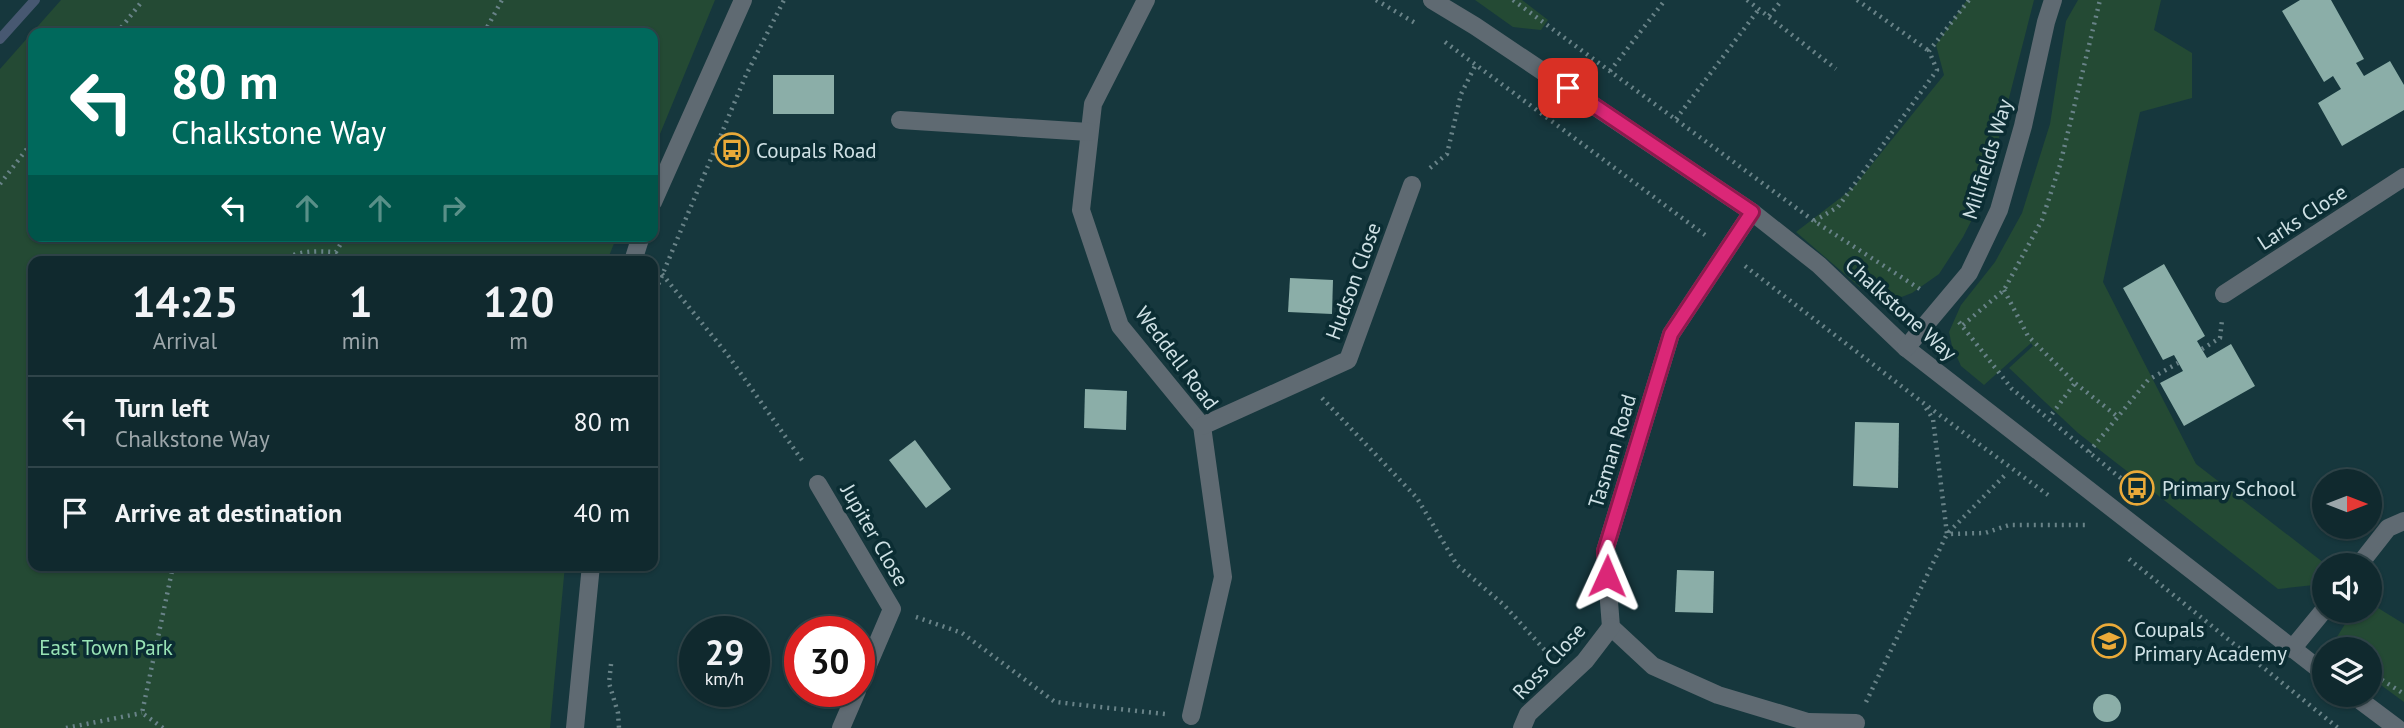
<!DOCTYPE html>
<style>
body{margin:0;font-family:"PT Sans",sans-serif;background:#1e353a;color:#f1f3f6;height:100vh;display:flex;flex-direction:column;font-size:26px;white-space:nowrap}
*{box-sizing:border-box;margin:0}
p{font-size:23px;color:#9ca6aa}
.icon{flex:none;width:38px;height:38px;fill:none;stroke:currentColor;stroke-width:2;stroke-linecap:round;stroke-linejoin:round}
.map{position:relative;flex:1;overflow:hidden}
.panel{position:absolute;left:28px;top:256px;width:630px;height:315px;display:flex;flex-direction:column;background:#10292e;border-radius:14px;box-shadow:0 2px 5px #0004,0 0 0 2px #30454a}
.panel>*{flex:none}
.banner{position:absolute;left:28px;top:28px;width:630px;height:214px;border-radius:14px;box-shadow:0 2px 5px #0004,0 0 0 2px #30454a;background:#00695c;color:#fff;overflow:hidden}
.needle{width:46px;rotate:90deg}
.tools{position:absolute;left:2312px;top:469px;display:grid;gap:14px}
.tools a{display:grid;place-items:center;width:70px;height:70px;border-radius:50%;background:#10292e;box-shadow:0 2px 5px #0004,0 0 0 2px #30454a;font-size:35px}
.speed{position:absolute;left:679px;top:616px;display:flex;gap:14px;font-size:35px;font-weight:700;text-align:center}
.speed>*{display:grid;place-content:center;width:91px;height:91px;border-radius:50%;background:#10292e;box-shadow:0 2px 5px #0004,0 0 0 2px #30454a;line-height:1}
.speed small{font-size:18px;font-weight:400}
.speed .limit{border:10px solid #d22;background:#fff;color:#111}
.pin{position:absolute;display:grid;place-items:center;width:60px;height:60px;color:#fff;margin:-30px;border-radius:14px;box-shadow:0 4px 10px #0006}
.me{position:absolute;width:77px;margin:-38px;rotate:1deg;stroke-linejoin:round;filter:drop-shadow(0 0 5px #0008)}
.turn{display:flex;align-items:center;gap:24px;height:147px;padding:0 28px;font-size:32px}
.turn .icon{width:91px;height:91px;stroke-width:2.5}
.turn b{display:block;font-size:49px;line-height:60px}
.lanes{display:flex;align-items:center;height:66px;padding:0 28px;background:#0003;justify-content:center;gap:35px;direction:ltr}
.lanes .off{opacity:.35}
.eta{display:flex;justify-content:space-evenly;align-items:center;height:119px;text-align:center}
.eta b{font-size:42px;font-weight:700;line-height:49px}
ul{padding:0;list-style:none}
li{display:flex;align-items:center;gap:21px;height:91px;padding:0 28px;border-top:2px solid #30454a}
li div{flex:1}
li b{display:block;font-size:26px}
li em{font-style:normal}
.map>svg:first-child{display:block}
.green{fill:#244a34}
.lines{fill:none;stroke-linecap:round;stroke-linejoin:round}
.stream{stroke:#475871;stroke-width:10}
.building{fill:#8baea8}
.path{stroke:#698388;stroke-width:4.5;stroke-dasharray:2 5;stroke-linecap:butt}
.minor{stroke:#5f6a72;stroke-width:18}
.route-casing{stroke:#8e194d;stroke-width:18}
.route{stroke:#db2777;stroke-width:12}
.labels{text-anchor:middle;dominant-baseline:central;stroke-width:7;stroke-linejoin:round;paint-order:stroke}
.poi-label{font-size:21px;fill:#cfe1e5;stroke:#0b2d33;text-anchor:start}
.street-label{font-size:21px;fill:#cfe1e5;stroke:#0b2d33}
.park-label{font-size:21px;fill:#98e3b5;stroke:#0b2d33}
</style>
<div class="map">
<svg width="2404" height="728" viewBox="0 0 2404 728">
<rect width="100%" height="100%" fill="#16373d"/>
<g class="green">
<path d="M61,0h654l-62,151v-118h-620v203h584l-10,25h-574v304h532l-15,163h-550v-659z"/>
<path d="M1475,0h47l26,20 -7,10 -28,-3z"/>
<path d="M1967,0h67l-50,196 -21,41 -24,37 -27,19 -21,8 -29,-12 -66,-57 56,-43 92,-114 -8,-30z"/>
<path d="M2078,0h83l-7,30 38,23v45l-52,14 -37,170 93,182 128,99 -10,22 -36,4 -200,-156 -69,-65 24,-22 -2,-3 -47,42 -23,-19 -9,-20 -3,-14 12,-27 34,-43 27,-49 28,-89 16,-103z"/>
<path d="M2370,603l34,21v78l-34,-25v-28h-25l-8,-12 16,-26h17z"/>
</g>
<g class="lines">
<path class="stream" d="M0,39l35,-39"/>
</g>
<g class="building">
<path d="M2300,0h31l33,59 -8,4 8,13 26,-15 14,24v25l-62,36 -24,-43 23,-14 -8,-13 -9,6 -42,-71z"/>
<rect x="773" y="75" width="61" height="39"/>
<path d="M2164,264l41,72 -8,5 10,17 24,-14 24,42 -71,40 -24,-43 23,-12 -9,-16 -11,5 -40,-72z"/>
<path d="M1290,278l43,2 -1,34 -44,-2z"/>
<path d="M1085,389l42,2 -1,39 -42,-2z"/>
<path d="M1855,422l44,1 -1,65 -45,-2z"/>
<path d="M915,440l36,49 -25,19 -37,-48z"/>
<path d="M1677,570l37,1 -1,42 -38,-1z"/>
<circle cx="2107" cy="708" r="14"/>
</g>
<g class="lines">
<g class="path">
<path d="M1376,0l41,24"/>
<path d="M1513,0l301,221 109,70"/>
<path d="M1747,0l89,69"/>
<path d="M1857,0l72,51"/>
<path d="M1769,16l13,-16"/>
<path d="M117,33l26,-33"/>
<path d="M484,33l18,-33"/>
<path d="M1445,42l260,193"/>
<path d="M1610,71l55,-71"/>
<path d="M1676,119l83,-110"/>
<path d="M1430,168l17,-14 14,-60 15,-30"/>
<path d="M0,184l33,-43"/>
<path d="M1814,221l24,-14 99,-137 -8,-19 40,-51"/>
<path d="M281,261c17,-11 35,-10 55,-9l9,-16"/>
<path d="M1745,266l177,136 126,93"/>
<path d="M662,274l65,80 77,109"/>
<path d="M2004,290l24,46 47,47 43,34"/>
<path d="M653,297l93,-222 38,-75"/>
<path d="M1959,322l53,67 122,100"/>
<path d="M1963,325l41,-35 38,-70 18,-55 40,-165"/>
<path d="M2202,349l18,-11 2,-18"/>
<path d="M1322,398l95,100 40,67 47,40 47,52"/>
<path d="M1926,408l7,11 14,115 38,-1 24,-8h79"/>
<path d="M2052,414l23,-31"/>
<path d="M2089,452l59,-72 30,-17"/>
<path d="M2129,559l209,169"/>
<path d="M916,617l46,16 93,69 110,12"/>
<path d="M611,664l-2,19 9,30 1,15"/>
<path d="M2376,676l28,18"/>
<path d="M1866,702l81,-168 58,-59"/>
<path d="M66,728l76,-15"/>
<path d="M163,728l-21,-15 30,-142 -4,-6"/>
</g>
<g class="minor">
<path d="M1146,0l-53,104 -12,106 39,116 82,100 21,151 -32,139"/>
<path d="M1432,0l43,26 277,186 67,53 87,83 418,325"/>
<path d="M900,120l189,12"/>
<path d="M653,202l90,-202"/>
<path d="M1752,212l-81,122 -66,217 6,76 42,39 65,29 90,27v6"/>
<path d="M633,261l8,-25"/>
<path d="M2224,294l180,-117"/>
<path d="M1906,348l63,-75 30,-63 24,-84 23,-104 7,-22"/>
<path d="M1202,426l146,-66 64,-175"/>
<path d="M818,484l74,125 -33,77"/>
<path d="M2359,565l29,-37 16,-7"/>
<path d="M2292,649l32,-39"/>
<path d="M2353,695l44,33"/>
<path d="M1808,722l48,1"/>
<path d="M575,728l16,-163"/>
<path d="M841,728l16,-37"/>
<path d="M1522,728l6,-14 57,-53 26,-34"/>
</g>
</g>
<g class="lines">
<defs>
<path id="route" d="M1568,88l184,124 -81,122 -66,217 2,25"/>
</defs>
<use href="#route" class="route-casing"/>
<use href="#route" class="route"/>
</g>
<defs>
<symbol id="bus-ring" viewBox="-11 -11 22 22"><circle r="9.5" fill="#0b2d33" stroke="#eaaa39" stroke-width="1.5"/><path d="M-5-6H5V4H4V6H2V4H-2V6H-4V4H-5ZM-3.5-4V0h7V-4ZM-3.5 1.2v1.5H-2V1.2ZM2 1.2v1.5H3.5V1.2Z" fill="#eaaa39"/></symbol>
<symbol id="school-ring" viewBox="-11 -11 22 22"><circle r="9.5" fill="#0b2d33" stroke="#eaaa39" stroke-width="1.5"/><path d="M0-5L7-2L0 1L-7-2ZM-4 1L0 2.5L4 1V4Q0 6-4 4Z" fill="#eaaa39"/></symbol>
</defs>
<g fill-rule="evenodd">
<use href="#bus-ring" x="713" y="131" width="38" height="38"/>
<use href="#bus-ring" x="2118" y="469" width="38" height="38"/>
<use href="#school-ring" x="2090" y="622" width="38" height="38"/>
</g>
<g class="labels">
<g class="poi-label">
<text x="756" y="150">Coupals Road</text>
<text x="2162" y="488">Primary School</text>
<text x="2134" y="629">Coupals<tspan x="2134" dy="24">Primary Academy</tspan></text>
</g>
<g class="street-label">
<text transform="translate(1987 159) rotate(-73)">Millfields Way</text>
<text transform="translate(2302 217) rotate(-33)">Larks Close</text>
<text transform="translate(1353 281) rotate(-70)">Hudson Close</text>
<text transform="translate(1901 309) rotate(42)">Chalkstone Way</text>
<text transform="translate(1177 358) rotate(53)">Weddell Road</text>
<text transform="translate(1612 451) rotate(-73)">Tasman Road</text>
<text transform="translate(875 535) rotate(60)">Jupiter Close</text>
<text transform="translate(1549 661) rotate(-47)">Ross Close</text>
</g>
<g class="park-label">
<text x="106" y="647">East Town Park</text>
</g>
</g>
</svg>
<div class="tools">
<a><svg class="needle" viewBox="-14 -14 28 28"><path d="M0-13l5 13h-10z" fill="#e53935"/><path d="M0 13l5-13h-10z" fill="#9ca6aa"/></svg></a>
<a><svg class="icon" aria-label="sound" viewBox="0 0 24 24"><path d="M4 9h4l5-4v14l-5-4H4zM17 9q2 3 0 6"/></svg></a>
<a><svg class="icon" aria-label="layers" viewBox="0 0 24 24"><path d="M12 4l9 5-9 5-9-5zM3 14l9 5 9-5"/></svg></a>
</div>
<div class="speed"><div>29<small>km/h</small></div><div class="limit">30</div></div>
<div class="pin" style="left:1568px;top:88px;background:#d93025"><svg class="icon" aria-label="arrive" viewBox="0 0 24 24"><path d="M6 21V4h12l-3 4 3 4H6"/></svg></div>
<svg class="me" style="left:1607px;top:576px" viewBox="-20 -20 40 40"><path d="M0-17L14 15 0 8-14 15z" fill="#db2777" stroke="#fff" stroke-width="4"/></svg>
<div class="banner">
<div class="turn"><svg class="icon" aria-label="left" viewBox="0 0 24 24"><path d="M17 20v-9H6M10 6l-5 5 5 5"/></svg><div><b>80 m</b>Chalkstone Way</div></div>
<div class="lanes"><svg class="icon" aria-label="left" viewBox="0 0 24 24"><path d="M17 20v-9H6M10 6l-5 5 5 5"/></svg><svg class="icon off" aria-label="ahead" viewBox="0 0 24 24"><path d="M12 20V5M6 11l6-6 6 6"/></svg><svg class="icon off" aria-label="ahead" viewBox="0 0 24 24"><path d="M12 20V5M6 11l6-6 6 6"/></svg><svg class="icon off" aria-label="right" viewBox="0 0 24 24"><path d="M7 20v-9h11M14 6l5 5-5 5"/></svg></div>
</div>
<section class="panel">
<div class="eta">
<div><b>14:25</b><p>Arrival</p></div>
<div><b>1</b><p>min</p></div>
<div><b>120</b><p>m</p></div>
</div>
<ul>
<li><svg class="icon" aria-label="left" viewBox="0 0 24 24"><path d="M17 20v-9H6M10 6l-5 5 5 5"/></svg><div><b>Turn left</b><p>Chalkstone Way</p></div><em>80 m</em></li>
<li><svg class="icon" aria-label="arrive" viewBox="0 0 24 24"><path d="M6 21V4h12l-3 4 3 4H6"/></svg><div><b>Arrive at destination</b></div><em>40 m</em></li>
</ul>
</section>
</div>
